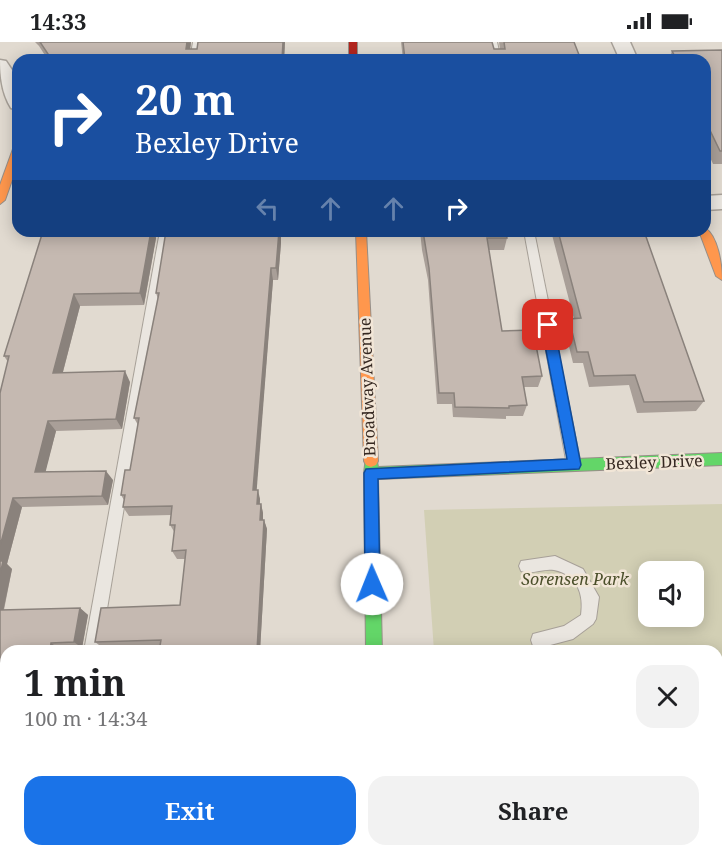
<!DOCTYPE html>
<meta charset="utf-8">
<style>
body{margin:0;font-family:"Noto Serif",serif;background:#f2f2f2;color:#202124;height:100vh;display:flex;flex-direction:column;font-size:22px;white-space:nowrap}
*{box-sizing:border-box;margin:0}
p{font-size:20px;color:#757577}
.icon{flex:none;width:33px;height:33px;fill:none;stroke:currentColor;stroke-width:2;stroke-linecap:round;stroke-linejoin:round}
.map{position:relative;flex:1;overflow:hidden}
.side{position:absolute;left:0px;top:603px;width:723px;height:212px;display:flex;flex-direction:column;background:#fff;border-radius:18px 18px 0 0;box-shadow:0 3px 15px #0003}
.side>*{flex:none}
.guide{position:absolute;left:12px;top:12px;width:699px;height:183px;border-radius:18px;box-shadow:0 3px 15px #0003;background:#1a4fa0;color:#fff;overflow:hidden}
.buttons{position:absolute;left:638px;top:519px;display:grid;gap:12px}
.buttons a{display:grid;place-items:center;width:66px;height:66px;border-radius:12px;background:#fff;box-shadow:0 3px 15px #0003;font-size:30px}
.pin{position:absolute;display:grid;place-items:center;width:51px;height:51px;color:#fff;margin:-26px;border-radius:12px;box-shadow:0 3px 9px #0006}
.me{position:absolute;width:66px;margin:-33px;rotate:359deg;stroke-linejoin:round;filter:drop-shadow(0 0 4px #0008)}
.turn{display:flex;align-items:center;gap:21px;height:126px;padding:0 24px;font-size:27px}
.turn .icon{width:78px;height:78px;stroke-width:2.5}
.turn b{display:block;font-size:42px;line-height:51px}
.lanes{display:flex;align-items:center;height:57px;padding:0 24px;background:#0003;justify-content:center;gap:30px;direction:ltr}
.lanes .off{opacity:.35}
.round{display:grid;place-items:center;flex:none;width:63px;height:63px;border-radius:18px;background:#f2f2f2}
.headline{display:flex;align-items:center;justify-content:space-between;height:102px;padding:0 24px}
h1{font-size:36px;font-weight:700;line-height:45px}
.action{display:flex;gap:12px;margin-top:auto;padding:12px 24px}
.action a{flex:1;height:69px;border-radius:18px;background:#1a73e8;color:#fff;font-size:24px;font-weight:700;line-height:69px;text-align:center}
.action a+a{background:#f2f2f2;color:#202124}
.status{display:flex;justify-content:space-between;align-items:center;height:42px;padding:0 30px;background:#fff;direction:ltr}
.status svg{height:16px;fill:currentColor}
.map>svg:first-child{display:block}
.green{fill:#d2cfb4;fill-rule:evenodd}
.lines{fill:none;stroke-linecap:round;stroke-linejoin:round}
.lane-casing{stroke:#a7a098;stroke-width:2}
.street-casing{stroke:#a7a098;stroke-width:3}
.fast-casing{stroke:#978f88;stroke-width:2}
.slow-casing{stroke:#978f88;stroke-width:2}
.jam-casing{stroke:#978f88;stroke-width:2}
.lane{fill:#eae6e0;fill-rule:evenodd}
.street{fill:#eae6e0;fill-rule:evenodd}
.fast{fill:#63d668;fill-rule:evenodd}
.slow{fill:#ff974d;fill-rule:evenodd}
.jam{fill:#b3261e;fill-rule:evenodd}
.wall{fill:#a99f98}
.shaded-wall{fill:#8a827c}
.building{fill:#c5b9b1;stroke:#8a827c;stroke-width:1.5}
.route{fill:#1a73e8;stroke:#114b97;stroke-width:1.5}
.labels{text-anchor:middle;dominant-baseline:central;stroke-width:5;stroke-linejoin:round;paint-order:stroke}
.street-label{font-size:16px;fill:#352821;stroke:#f2e6d7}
.park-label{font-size:16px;font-style:italic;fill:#4b4f2a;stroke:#f2e6d7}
</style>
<div class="status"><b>14:33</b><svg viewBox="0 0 49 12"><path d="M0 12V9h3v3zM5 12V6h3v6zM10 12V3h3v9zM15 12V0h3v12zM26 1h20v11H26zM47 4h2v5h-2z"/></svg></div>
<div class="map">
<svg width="722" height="814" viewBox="0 0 722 814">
<rect width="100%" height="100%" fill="#e1dad0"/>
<path class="green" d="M722,462v352h-273v-5l268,-1v-199h-283l-10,-141zM648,530h45v44h-45z"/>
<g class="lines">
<defs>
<g id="lane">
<path d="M193,0h8l-3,18h-8z"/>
<path d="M489,0h8l4,18h-8z"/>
<path d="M160,189h10l-70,420h-16z"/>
<path d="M524,189h10l47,234 -2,4 -5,2 -5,-2 -2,-4z"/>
<path d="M555,514l28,13 16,28 -3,22 -3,5 -20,15 -34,9 -6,-2 -2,-6 2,-6 31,-8 17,-11c3,-20 -3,-40 -27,-45 -11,-2 -22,5 -33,1l-2,-5 2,-5z"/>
<path d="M48,808h18l-1,6h-18z"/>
</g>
<g id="street">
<path d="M612,0h18l8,18h-18z"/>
<path d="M0,18l6,1 12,18v31l-7,-2c-9,-14 -11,-32 -11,-48z"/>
<path d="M722,153v14l-17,1v-14z"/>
</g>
<g id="fast">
<path d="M722,411v12l-344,14 4,172h-16l-2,-178 2,-16 5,-2 5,2 2,10z"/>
<rect x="368" y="808" width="18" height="6"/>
</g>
<g id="slow">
<path d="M18,104v17l-13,37 -5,4v-19l13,-36z"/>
<path d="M705,186c13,8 17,37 17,52l-6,-4 -17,-45h6z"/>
<path d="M356,189h10l12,230 -2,4 -5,2 -5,-2 -2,-4z"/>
</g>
<rect id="jam" x="349" y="0" width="8" height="18"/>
</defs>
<use href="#lane" class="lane-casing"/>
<use href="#street" class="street-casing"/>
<use href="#fast" class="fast-casing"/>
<use href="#slow" class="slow-casing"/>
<use href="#jam" class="jam-casing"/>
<use href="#lane" class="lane"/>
<use href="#street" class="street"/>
<use href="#fast" class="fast"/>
<use href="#slow" class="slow"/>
<use href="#jam" class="jam"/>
</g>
<g class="wall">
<path d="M35,0h156l-1,7h7l1,-7h87l-1,18h-236l-9,-14z"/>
<path d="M401,0h91l2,7h6l-1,-7h75l7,18h-178z"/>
<path d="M722,8v114h-9l-8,-18v-86h-36l3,-9z"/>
<path d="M43,189h111l2,7 -12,67 -64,1 -17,66 67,10 -8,47 -66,2 -11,41 68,8 -5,25 -86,2 -15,57 5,5 -8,41 76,-2 8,7 -6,33 -22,1v2h-54v53h-6v-311l8,-31 -4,-6z"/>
<path d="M420,189h86l1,7 -3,12h-15l13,81 40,45 -4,11h-14l3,18 -4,11h-17v3l-53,-2 -1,-13h-15l-9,-124 -6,-30z"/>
<path d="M551,189h93l60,170 -8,10 -59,2 -8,-28 -40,2 -6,-24h-10l-8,-33 4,-11h5z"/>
<path d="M281,201l-3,37h-5l-17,210 4,9v5h1l2,9v7h1l3,9 -7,122h-101l1,-5 -57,2 -8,-6 85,-37 5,-46h-8l-5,-8 3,-18 -5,-8 1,-10 -42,1 -6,-9 1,-7 -3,-5 9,-25 8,-45 -4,-7 24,-119 -2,-6z"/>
</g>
<g class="shaded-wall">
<path d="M187,0h4l-2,18 -3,-11z"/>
<path d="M283,0h2l-1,18h-2z"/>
<path d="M151,189h3l2,7 -12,67 -4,-12z"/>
<path d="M279,189h2v12l-3,37 -2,-12z"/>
<path d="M271,226l2,12 -17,219 -3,-9z"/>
<path d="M74,252l6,12 -20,77 -7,-10z"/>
<path d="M125,329l5,11 -8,47 -6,-10z"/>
<path d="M48,379l8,10 -13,51 -8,-10z"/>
<path d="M106,429l7,9 -5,25 -6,-9z"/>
<path d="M258,448l2,9 -1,14 -2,-9z"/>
<path d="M13,456l9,9 -15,57 5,5 -10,48 -2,-2v-69z"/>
<path d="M261,462l2,9v16l-3,-9z"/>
<path d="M264,478l3,9 -7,122h-3z"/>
<path d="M80,566l8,7 -6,33 -8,-6z"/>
<path d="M51,601l9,6v2h-10z"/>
<path d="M203,808h5v6h-6z"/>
</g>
<g class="building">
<path d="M40,0h147l-1,7h11l1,-7h85l-1,18h-230z"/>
<path d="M403,0h89l2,7h11l-1,-7h70l7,18h-176z"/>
<path d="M722,8v101h-2l-15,-31v-60h-28l-5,-9z"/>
<path d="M43,189h108l-11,62 -66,1 -21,79 72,-2 -9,48 -68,2 -13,51 71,-1 -4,25 -89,2 -13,48v-153l9,-37h-5z"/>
<path d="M166,189h113l-3,37h-5l-18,222h5l-1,14h4l-1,16h4l-7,131h-98l2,-11 -66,2 6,-34 79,-3 6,-55 -14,1 3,-26h-5l2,-19 -49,1 2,-12h-4l4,-25h5l9,-52h-5l25,-125h-3z"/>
<path d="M423,189h83l1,7h-20l15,93 31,-1 9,46 -20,1 5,28 -18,1v2l-54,-1 -1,-14h-15l-10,-125z"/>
<path d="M558,189h86l60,170 -60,1 -9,-27 -41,1 -6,-24h-11l-8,-33 12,-1z"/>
<path d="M0,519h3l-3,14z"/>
<path d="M80,566l-6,34 -23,1 -1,8h-44v47l-6,1v-89z"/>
<rect x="0" y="723" width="6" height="44"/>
<path d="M65,808h138l-1,6h-138z"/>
</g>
<path class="route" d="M548,278l6,5 27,140 -2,4 -201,10 2,105 -2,6 -6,2 -5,-2 -2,-6 -1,-111 2,-4 201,-10 -26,-134z"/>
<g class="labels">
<g class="street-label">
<text transform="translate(367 345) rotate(-92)">Broadway Avenue</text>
<text transform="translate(654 420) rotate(-2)">Bexley Drive</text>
</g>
<g class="park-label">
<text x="575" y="537">Sorensen Park</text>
</g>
</g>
</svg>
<div class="buttons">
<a><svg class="icon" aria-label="sound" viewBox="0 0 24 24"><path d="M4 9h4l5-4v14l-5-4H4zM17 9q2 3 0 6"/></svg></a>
</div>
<div class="pin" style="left:548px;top:283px;background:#d93025"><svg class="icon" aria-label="arrive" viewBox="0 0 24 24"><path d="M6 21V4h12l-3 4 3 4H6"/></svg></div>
<svg class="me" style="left:372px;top:542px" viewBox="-20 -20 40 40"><circle r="19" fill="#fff"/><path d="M0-13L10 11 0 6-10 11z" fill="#1a73e8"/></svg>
<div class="guide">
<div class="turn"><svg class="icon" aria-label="right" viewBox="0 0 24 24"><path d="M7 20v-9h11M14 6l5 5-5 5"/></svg><div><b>20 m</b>Bexley Drive</div></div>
<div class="lanes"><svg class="icon off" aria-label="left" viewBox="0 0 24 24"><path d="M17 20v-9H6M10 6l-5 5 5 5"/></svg><svg class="icon off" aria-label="ahead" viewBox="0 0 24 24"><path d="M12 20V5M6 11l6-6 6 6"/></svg><svg class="icon off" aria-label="ahead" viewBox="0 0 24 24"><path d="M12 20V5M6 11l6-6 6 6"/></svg><svg class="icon" aria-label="right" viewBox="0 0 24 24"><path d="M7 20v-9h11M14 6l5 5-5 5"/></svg></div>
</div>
<section class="side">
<div class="headline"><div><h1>1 min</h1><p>100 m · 14:34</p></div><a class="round"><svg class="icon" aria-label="close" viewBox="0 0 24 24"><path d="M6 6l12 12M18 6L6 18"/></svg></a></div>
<div class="action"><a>Exit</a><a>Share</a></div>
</section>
</div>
